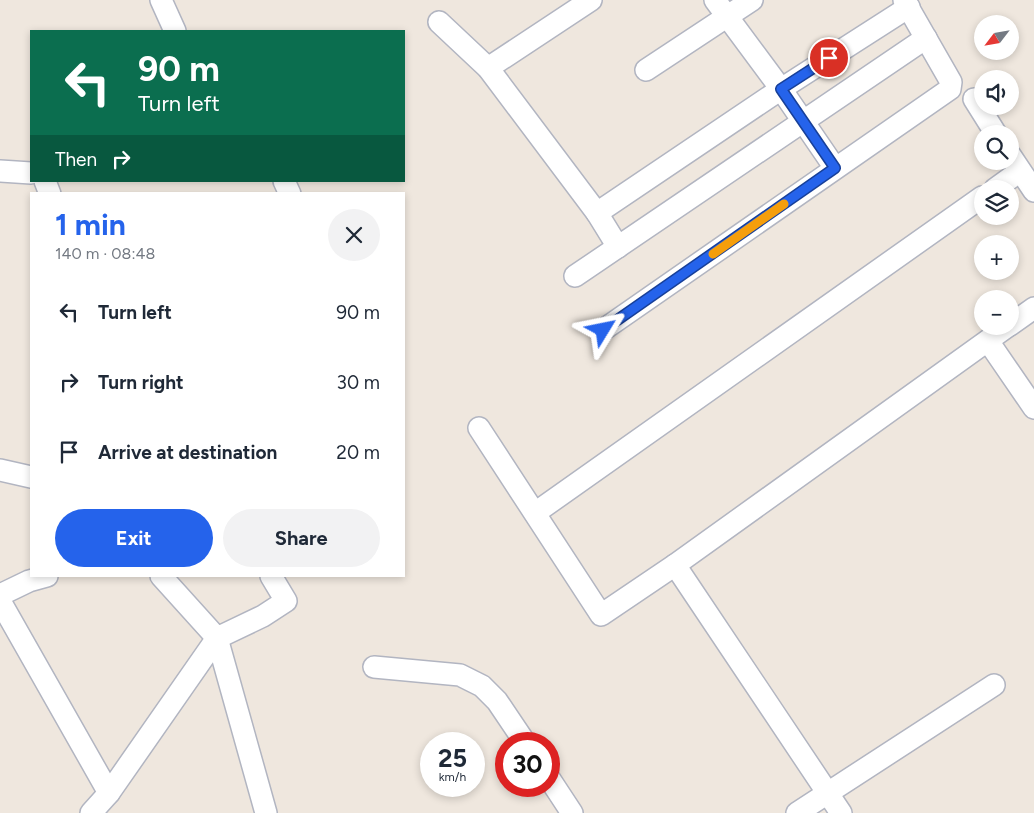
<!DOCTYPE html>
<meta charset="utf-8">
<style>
body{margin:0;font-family:Figtree,sans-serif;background:#f2f2f3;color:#1f2937;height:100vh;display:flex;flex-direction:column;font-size:19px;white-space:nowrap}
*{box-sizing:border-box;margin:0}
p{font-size:16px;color:#747a83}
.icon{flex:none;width:28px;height:28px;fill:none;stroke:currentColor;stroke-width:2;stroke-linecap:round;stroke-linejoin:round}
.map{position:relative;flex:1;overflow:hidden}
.side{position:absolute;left:30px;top:192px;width:375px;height:385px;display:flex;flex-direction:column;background:#fff;border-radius:0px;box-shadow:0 2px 8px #0003}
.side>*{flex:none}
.guide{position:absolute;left:30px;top:30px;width:375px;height:152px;border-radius:0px;box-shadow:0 2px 8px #0003;background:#0b6e4f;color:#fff;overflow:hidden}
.needle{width:32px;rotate:239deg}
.controls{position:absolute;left:974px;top:15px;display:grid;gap:10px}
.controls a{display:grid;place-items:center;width:45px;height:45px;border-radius:50%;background:#fff;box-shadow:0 2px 8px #0003;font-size:25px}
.speed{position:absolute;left:420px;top:732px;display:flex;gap:10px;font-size:25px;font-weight:700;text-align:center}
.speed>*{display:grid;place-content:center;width:65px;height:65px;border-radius:50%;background:#fff;box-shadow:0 2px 8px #0003;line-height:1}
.speed small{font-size:12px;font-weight:400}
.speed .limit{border:8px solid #d22;background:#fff;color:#111}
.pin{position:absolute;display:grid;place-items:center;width:42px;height:42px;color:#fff;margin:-21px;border:2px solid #fff;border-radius:50%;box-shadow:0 1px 5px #0007}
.me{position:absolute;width:55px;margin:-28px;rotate:55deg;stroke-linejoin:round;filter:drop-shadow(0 0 4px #0008)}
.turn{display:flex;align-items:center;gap:18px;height:105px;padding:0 25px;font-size:22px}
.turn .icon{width:65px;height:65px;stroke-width:2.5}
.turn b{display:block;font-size:35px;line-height:42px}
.then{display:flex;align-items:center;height:48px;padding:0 25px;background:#0003;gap:10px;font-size:19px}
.round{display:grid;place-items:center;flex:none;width:52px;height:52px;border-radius:26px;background:#f2f2f3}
.overview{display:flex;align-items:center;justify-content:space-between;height:85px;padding:0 25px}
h1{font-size:30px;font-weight:700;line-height:38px;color:#2563eb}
.primary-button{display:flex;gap:10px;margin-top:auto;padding:10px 25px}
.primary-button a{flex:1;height:58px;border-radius:30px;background:#2563eb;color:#fff;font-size:20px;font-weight:700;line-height:58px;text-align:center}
.primary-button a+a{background:#f2f2f3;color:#1f2937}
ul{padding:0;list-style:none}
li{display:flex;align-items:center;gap:15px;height:70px;padding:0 25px}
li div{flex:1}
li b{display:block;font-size:19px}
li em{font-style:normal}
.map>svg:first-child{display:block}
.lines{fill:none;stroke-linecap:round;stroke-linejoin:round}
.minor-casing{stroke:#b2b5c1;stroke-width:24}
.minor{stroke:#fff;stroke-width:21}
.route-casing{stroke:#184099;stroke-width:12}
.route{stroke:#2563eb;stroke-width:9}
.slow{stroke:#f59e0b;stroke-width:9}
</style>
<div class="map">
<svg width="1034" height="813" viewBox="0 0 1034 813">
<rect width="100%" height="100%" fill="#efe7de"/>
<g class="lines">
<defs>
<g id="minor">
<path d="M161,0l14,31"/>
<path d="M715,0l66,89 54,79"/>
<path d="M439,22l49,46 109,145 184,-124 128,-82"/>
<path d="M488,68l103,-68"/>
<path d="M646,70l106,-70"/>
<path d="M974,99l22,35"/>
<path d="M1010,155l24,36"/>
<path d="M0,171l31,2"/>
<path d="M45,181l5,13"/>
<path d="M284,181l6,13"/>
<path d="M995,189l25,-18"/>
<path d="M597,213l21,34"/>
<path d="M575,276l351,-238"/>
<path d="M1010,325l24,-17"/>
<path d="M603,330l347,-241 1,-7 -47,-82"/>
<path d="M988,341l46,67"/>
<path d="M479,428l122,187 74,-50"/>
<path d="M0,470l31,7"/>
<path d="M535,513l447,-316"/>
<path d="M161,576l56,62 46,-22 23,-15 -15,-25"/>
<path d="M0,595l29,-14 18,-5"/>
<path d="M0,601l109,192"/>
<path d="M217,638l49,175"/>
<path d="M374,667l86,8 22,11 15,15 29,43"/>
<path d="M549,778l23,35"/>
<path d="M91,813l18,-20 108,-155"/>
<path d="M797,813l197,-128"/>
<path d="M841,813l-166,-248 333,-239"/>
</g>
</defs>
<use href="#minor" class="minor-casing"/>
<use href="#minor" class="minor"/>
</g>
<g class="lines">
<defs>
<path id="route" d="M603,330l232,-162 -54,-79 48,-31"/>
</defs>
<use href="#route" class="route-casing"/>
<use href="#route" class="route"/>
<path class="slow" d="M713,254l71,-50"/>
</g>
</svg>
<div class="controls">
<a><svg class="needle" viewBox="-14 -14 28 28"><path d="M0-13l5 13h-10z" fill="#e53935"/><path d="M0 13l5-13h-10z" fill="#747a83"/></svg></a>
<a><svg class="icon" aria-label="sound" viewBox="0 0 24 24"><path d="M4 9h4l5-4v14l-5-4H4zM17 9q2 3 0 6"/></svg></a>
<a><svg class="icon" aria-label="search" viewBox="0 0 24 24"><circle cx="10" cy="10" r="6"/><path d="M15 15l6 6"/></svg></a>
<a><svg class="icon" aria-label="layers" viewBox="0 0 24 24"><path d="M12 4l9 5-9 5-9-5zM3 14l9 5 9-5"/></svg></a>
<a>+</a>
<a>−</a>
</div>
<div class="speed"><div>25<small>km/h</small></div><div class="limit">30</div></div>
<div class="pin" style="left:829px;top:58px;background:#d93025"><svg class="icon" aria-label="arrive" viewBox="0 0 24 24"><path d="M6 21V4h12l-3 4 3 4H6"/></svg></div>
<svg class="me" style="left:603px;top:330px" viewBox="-20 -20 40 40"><path d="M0-17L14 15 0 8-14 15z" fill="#2563eb" stroke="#fff" stroke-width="4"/></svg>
<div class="guide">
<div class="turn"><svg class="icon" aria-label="left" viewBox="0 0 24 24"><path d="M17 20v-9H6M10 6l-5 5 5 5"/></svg><div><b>90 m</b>Turn left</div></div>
<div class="then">Then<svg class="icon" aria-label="right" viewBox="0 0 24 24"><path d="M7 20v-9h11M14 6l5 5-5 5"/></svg></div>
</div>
<section class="side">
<div class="overview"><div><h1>1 min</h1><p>140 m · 08:48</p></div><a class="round"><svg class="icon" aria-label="close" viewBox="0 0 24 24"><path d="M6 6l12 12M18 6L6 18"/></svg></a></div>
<ul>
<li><svg class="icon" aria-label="left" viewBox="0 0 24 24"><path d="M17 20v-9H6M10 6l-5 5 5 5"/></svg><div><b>Turn left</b></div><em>90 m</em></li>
<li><svg class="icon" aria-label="right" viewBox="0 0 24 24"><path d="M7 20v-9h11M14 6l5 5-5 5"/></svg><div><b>Turn right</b></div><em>30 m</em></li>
<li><svg class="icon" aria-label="arrive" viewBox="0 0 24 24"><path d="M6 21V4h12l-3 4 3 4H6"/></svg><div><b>Arrive at destination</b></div><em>20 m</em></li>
</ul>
<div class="primary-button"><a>Exit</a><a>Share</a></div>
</section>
</div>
